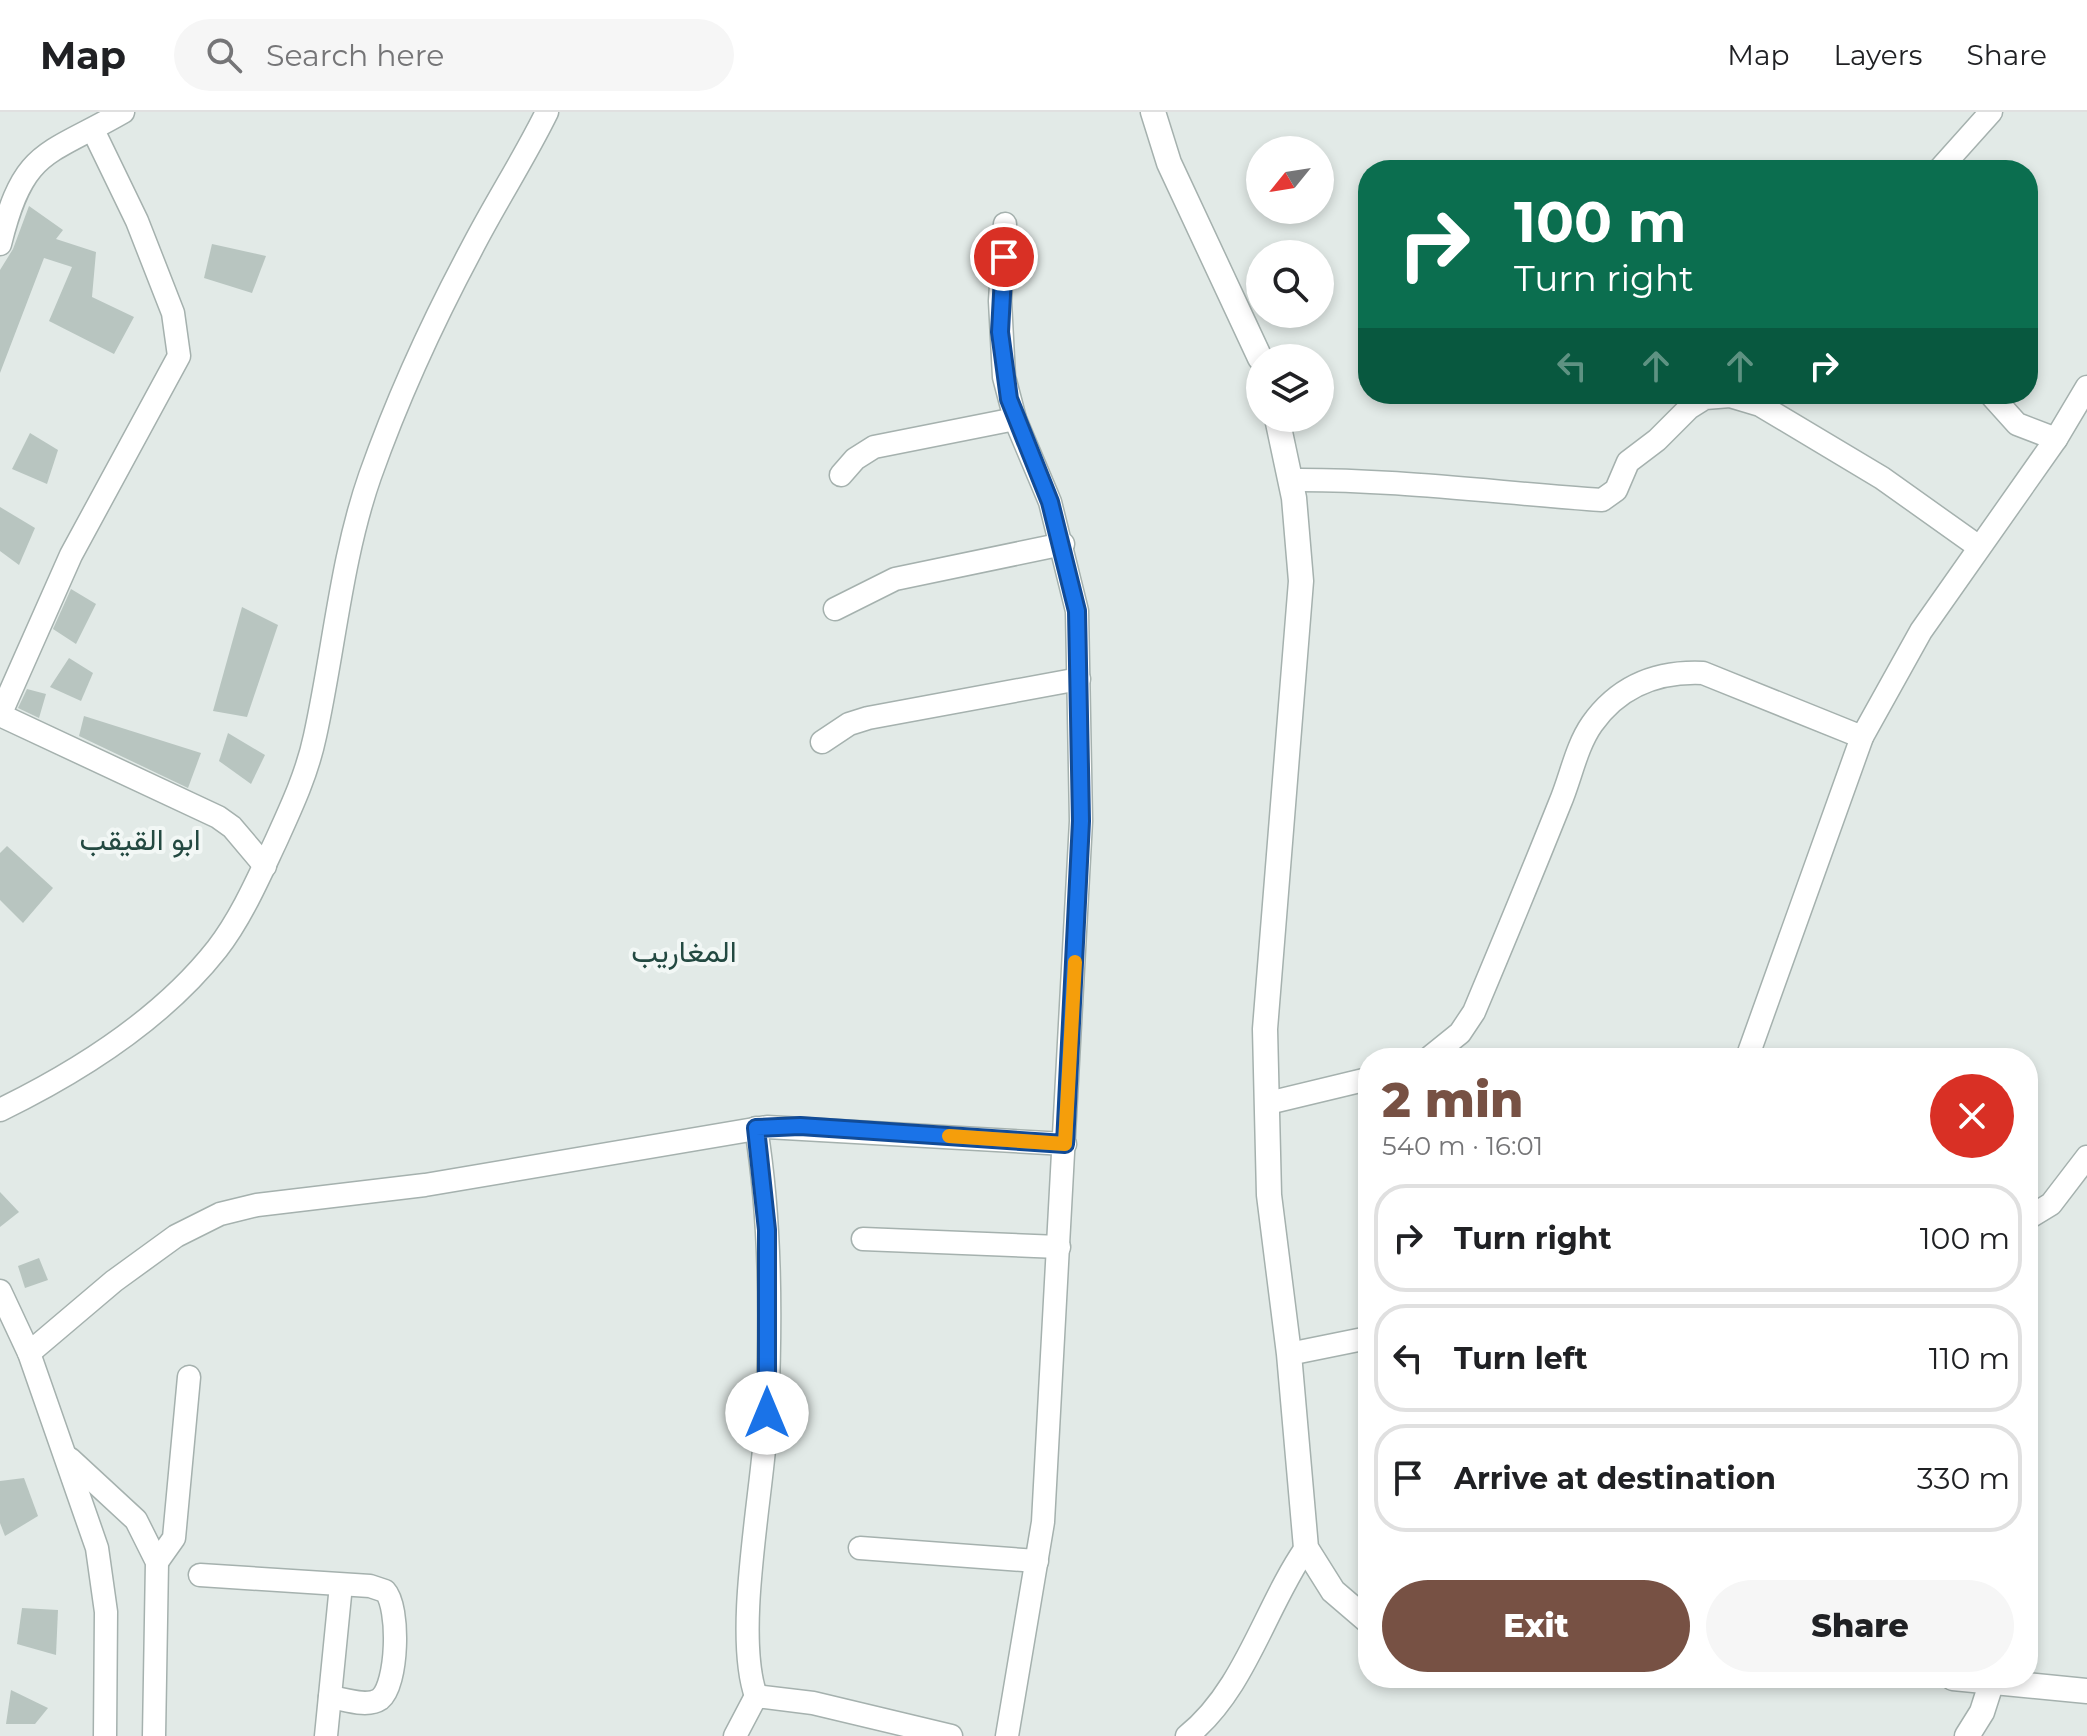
<!DOCTYPE html>
<meta charset="utf-8">
<style>
body{margin:0;font-family:Montserrat,Vazirmatn,sans-serif;background:#f6f6f6;color:#202124;height:100vh;display:flex;flex-direction:column;font-size:30px;white-space:nowrap}
*{box-sizing:border-box;margin:0}
p{font-size:26px;color:#757577}
.icon{flex:none;width:44px;height:44px;fill:none;stroke:currentColor;stroke-width:2;stroke-linecap:round;stroke-linejoin:round}
.map{position:relative;flex:1;overflow:hidden}
.sheet{position:absolute;left:1358px;top:936px;width:680px;height:640px;display:flex;flex-direction:column;background:#fff;border-radius:32px;box-shadow:0 4px 12px #0003}
.sheet>*{flex:none}
.top-card{position:absolute;left:1358px;top:48px;width:680px;height:244px;border-radius:32px;box-shadow:0 4px 12px #0003;background:#0b6e4f;color:#fff;overflow:hidden}
.needle{width:52px;rotate:240deg}
.buttons{position:absolute;left:1246px;top:24px;display:grid;gap:16px}
.buttons a{display:grid;place-items:center;width:88px;height:88px;border-radius:50%;background:#fff;box-shadow:0 4px 12px #0003;font-size:40px}
.pin{position:absolute;display:grid;place-items:center;width:68px;height:68px;color:#fff;margin:-34px;border:4px solid #fff;border-radius:50%;box-shadow:0 2px 8px #0007}
.me{position:absolute;width:88px;margin:-44px;rotate:0deg;stroke-linejoin:round;filter:drop-shadow(0 0 6px #0008)}
.turn{display:flex;align-items:center;gap:28px;height:168px;padding:0 24px;font-size:36px}
.turn .icon{width:104px;height:104px;stroke-width:2.5}
.turn b{display:block;font-size:56px;line-height:68px}
.lanes{display:flex;align-items:center;height:76px;padding:0 24px;background:#0003;justify-content:center;gap:40px;direction:ltr}
.lanes .off{opacity:.35}
.round{display:grid;place-items:center;flex:none;width:84px;height:84px;border-radius:42px;background:#f6f6f6}
.head{display:flex;align-items:center;justify-content:space-between;height:136px;padding:0 24px}
h1{font-size:48px;font-weight:800;line-height:60px;color:#775144}
.primary-button{display:flex;gap:16px;margin-top:auto;padding:16px 24px}
.primary-button a{flex:1;height:92px;border-radius:48px;background:#775144;color:#fff;font-size:32px;font-weight:800;line-height:92px;text-align:center}
.primary-button a+a{background:#f6f6f6;color:#202124}
ul{padding:0;list-style:none}
li{display:flex;align-items:center;gap:24px;height:108px;margin:0 16px 12px;padding:0 8px;border:4px solid #e0e0e0;border-radius:32px}
li div{flex:1}
li b{display:block;font-size:30px}
li em{font-style:normal}
header{display:flex;align-items:center;gap:48px;box-sizing:border-box;height:112px;padding:0 40px;background:#fff;border-bottom:2px solid #e0e0e0}
header strong{font-size:38px}
nav{display:flex;gap:44px;margin-inline-start:auto;font-size:28px}
.search{width:560px;height:72px;background:#f6f6f6;display:flex;align-items:center;gap:20px;box-sizing:border-box;padding:0 28px;border-radius:44px;color:#757577;font-size:30px}
.map>svg:first-child{display:block}
.building{fill:#b8c5c0}
.lines{fill:none;stroke-linecap:round;stroke-linejoin:round}
.minor-casing{stroke:#a5b1ae;stroke-width:25}
.tertiary-casing{stroke:#a5b1ae;stroke-width:27}
.minor{stroke:#fff;stroke-width:22}
.tertiary{stroke:#fff;stroke-width:24}
.route-casing{stroke:#114b97;stroke-width:20}
.route{stroke:#1a73e8;stroke-width:14}
.slow{stroke:#f59e0b;stroke-width:14}
.labels{text-anchor:middle;dominant-baseline:central;stroke-width:8;stroke-linejoin:round;paint-order:stroke}
.neighbourhood-label{font-size:30px;fill:#234941;stroke:#f2f7f5}
</style>
<header>
<strong>Map</strong>
<div class="search"><svg class="icon" aria-label="search" viewBox="0 0 24 24"><circle cx="10" cy="10" r="6"/><path d="M15 15l6 6"/></svg>Search here</div>
<nav><a>Map</a><a>Layers</a><a>Share</a></nav>
</header>
<div class="map">
<svg width="2087" height="1624" viewBox="0 0 2087 1624">
<rect width="100%" height="100%" fill="#e2eae7"/>
<g class="building">
<path d="M29,94l34,24 -7,9 40,13 -4,45 42,20 -20,37 -65,-33 23,-54 -28,-9 -44,115v-103l13,-21z"/>
<path d="M212,132l54,12 -14,37 -48,-15z"/>
<path d="M30,321l28,17 -11,34 -35,-15z"/>
<path d="M0,395l35,21 -16,37 -19,-14z"/>
<path d="M71,477l25,15 -20,40 -23,-15z"/>
<path d="M242,495l36,18 -31,92 -34,-6z"/>
<path d="M69,546l24,15 -12,28 -31,-14z"/>
<path d="M27,577l19,5 -7,24 -21,-10z"/>
<path d="M84,604l117,37 -13,35 -109,-52z"/>
<path d="M228,621l37,22 -14,29 -32,-23z"/>
<path d="M7,734l46,42 -30,35 -23,-23v-47z"/>
<path d="M0,1080l19,20 -19,15z"/>
<path d="M39,1146l9,22 -23,8 -7,-22z"/>
<path d="M24,1366l14,38 -33,20 -5,-13v-42z"/>
<path d="M22,1496l36,2 -2,45 -39,-11z"/>
<path d="M11,1578l37,18 -13,16h-29z"/>
</g>
<g class="lines">
<defs>
<g id="minor">
<path d="M1939,58l52,-58"/>
<path d="M1005,112l-5,77 4,76 11,42 35,83 27,109 4,210 -38,701 -36,214"/>
<path d="M0,132c24,-96 45,-87 123,-132"/>
<path d="M1990,282l27,30 39,15"/>
<path d="M841,363l14,-16 19,-12 141,-28"/>
<path d="M1290,368c104,-1 208,13 312,20l14,-10 12,-28 29,-22 32,-32 16,-10 25,-2 30,9 122,73 97,69"/>
<path d="M835,497l60,-30 168,-35"/>
<path d="M0,603l71,-160 108,-199 -6,-43 -36,-92 -44,-91"/>
<path d="M0,603l218,102 14,10 33,39"/>
<path d="M822,630l27,-18 19,-6 211,-39"/>
<path d="M1429,946l31,-25 14,-21c29,-69 58,-139 86,-209 11,-26 16,-56 32,-79 27,-38 66,-53 111,-51l159,64"/>
<path d="M1747,946l115,-321 59,-106 135,-192 31,-52"/>
<path d="M1268,991l100,-24"/>
<path d="M0,998c80,-39 161,-90 217,-161 24,-31 41,-70 58,-106 16,-35 32,-69 40,-107 19,-86 26,-177 55,-260 28,-79 62,-153 101,-226 24,-47 53,-91 76,-138"/>
<path d="M2028,1106l23,-14 36,-47"/>
<path d="M863,1127l196,8"/>
<path d="M0,1179l29,62 68,195 9,64 -1,124"/>
<path d="M29,1241l85,-72 62,-45 44,-22 37,-9 168,-20 342,-58 298,17"/>
<path d="M1289,1242l79,-16"/>
<path d="M70,1347l66,61 21,42 -3,174"/>
<path d="M860,1436l177,13"/>
<path d="M157,1450l17,-24 15,-161"/>
<path d="M200,1463l170,11 15,5c15,16 13,94 -5,108 -13,9 -36,0 -50,-2"/>
<path d="M756,1584c-23,-65 8,-209 11,-283 4,-94 4,-192 -11,-285"/>
<path d="M326,1624l15,-151"/>
<path d="M735,1624l21,-40 57,7 138,33"/>
<path d="M1187,1624c58,-46 78,-129 119,-188"/>
</g>
<g id="tertiary">
<path d="M1153,0l16,51 91,195"/>
<path d="M1277,306l17,80 7,83 -36,448 4,166 20,159 17,194 27,43 35,30"/>
<path d="M1953,1566l134,13"/>
<path d="M1967,1624l15,-24 9,-28"/>
</g>
</defs>
<use href="#minor" class="minor-casing"/>
<use href="#tertiary" class="tertiary-casing"/>
<use href="#minor" class="minor"/>
<use href="#tertiary" class="tertiary"/>
</g>
<g class="lines">
<defs>
<path id="route" d="M767,1301v-183l-11,-102 44,-2 265,18 16,-323 -4,-210 -27,-109 -41,-103 -9,-67 4,-75"/>
</defs>
<use href="#route" class="route-casing"/>
<use href="#route" class="route"/>
<path class="slow" d="M949,1024l116,8 10,-182"/>
</g>
<g class="labels">
<g class="neighbourhood-label">
<text x="140" y="727">ابو القيقب</text>
<text x="684" y="839">المغاريب</text>
</g>
</g>
</svg>
<div class="buttons">
<a><svg class="needle" viewBox="-14 -14 28 28"><path d="M0-13l5 13h-10z" fill="#e53935"/><path d="M0 13l5-13h-10z" fill="#757577"/></svg></a>
<a><svg class="icon" aria-label="search" viewBox="0 0 24 24"><circle cx="10" cy="10" r="6"/><path d="M15 15l6 6"/></svg></a>
<a><svg class="icon" aria-label="layers" viewBox="0 0 24 24"><path d="M12 4l9 5-9 5-9-5zM3 14l9 5 9-5"/></svg></a>
</div>
<div class="pin" style="left:1004px;top:145px;background:#d93025"><svg class="icon" aria-label="arrive" viewBox="0 0 24 24"><path d="M6 21V4h12l-3 4 3 4H6"/></svg></div>
<svg class="me" style="left:767px;top:1301px" viewBox="-20 -20 40 40"><circle r="19" fill="#fff"/><path d="M0-13L10 11 0 6-10 11z" fill="#1a73e8"/></svg>
<div class="top-card">
<div class="turn"><svg class="icon" aria-label="right" viewBox="0 0 24 24"><path d="M7 20v-9h11M14 6l5 5-5 5"/></svg><div><b>100 m</b>Turn right</div></div>
<div class="lanes"><svg class="icon off" aria-label="left" viewBox="0 0 24 24"><path d="M17 20v-9H6M10 6l-5 5 5 5"/></svg><svg class="icon off" aria-label="ahead" viewBox="0 0 24 24"><path d="M12 20V5M6 11l6-6 6 6"/></svg><svg class="icon off" aria-label="ahead" viewBox="0 0 24 24"><path d="M12 20V5M6 11l6-6 6 6"/></svg><svg class="icon" aria-label="right" viewBox="0 0 24 24"><path d="M7 20v-9h11M14 6l5 5-5 5"/></svg></div>
</div>
<section class="sheet">
<div class="head"><div><h1>2 min</h1><p>540 m · 16:01</p></div><a class="round" style="background:#d93025;color:#fff"><svg class="icon" aria-label="close" viewBox="0 0 24 24"><path d="M6 6l12 12M18 6L6 18"/></svg></a></div>
<ul>
<li><svg class="icon" aria-label="right" viewBox="0 0 24 24"><path d="M7 20v-9h11M14 6l5 5-5 5"/></svg><div><b>Turn right</b></div><em>100 m</em></li>
<li><svg class="icon" aria-label="left" viewBox="0 0 24 24"><path d="M17 20v-9H6M10 6l-5 5 5 5"/></svg><div><b>Turn left</b></div><em>110 m</em></li>
<li><svg class="icon" aria-label="arrive" viewBox="0 0 24 24"><path d="M6 21V4h12l-3 4 3 4H6"/></svg><div><b>Arrive at destination</b></div><em>330 m</em></li>
</ul>
<div class="primary-button"><a>Exit</a><a>Share</a></div>
</section>
</div>
